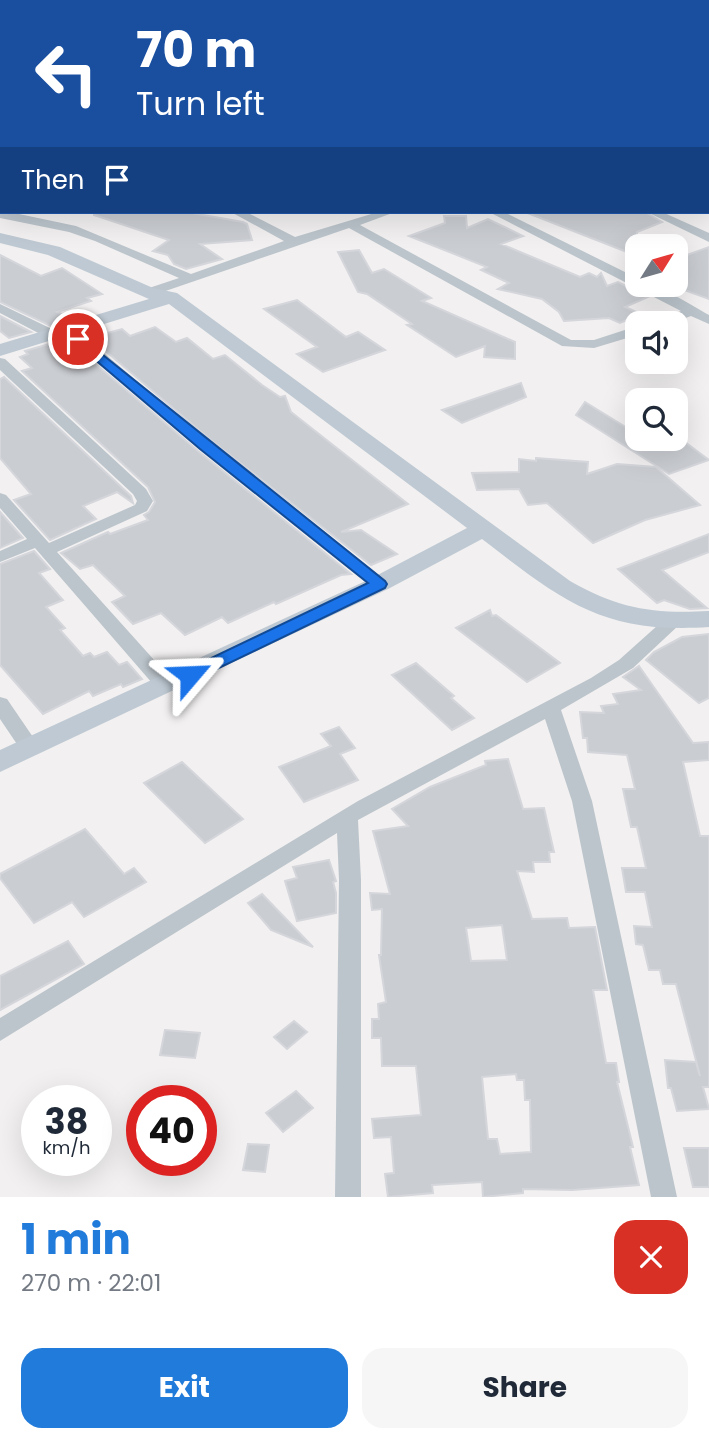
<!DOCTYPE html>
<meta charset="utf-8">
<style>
body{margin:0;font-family:Poppins,sans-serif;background:#f6f6f7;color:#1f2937;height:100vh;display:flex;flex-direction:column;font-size:26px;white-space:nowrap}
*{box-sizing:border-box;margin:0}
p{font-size:23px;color:#747a83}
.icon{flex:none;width:38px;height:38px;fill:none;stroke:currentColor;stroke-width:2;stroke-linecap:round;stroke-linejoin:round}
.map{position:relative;height:1197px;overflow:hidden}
.side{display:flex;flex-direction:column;background:#fff;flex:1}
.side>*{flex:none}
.banner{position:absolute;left:0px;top:0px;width:710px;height:214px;box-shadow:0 7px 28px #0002;background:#1a4fa0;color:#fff;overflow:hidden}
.needle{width:46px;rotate:53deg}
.fabs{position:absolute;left:625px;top:234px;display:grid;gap:14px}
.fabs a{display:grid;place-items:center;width:63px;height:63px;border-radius:14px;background:#fff;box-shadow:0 7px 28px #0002;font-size:35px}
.speed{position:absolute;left:21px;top:1085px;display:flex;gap:14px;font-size:35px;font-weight:700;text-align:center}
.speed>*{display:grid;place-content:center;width:91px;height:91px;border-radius:50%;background:#fff;box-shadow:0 7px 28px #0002;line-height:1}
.speed small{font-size:18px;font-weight:400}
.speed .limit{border:10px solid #d22;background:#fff;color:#111}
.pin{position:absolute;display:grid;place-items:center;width:60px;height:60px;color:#fff;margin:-30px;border:4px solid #fff;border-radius:50%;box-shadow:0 2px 7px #0007}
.me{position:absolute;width:77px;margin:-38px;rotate:64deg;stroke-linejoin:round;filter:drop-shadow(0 0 5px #0008)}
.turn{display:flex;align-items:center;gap:24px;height:147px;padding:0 21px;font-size:32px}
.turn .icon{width:91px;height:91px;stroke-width:2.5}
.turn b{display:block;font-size:49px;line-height:60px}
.then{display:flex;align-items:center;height:66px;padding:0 21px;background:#0003;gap:14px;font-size:26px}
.round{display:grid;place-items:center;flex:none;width:74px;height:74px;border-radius:21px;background:#f6f6f7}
.head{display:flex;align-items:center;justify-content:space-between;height:119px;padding:0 21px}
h1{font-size:42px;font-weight:700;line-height:52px;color:#217bdb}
.action{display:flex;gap:14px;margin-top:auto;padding:14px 21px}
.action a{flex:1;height:80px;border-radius:21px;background:#217bdb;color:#fff;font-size:28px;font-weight:700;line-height:80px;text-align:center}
.action a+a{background:#f6f6f7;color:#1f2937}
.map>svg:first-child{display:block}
.building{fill:#cacdd2;stroke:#d4d6db;stroke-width:2;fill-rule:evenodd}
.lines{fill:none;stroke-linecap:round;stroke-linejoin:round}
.street{fill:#bcc5cc;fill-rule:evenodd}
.secondary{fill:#bec9d3;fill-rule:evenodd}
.route{fill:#1a73e8;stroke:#114b97;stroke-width:2}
</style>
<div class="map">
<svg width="709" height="1197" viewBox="0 0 709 1197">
<rect width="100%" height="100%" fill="#f2f0f0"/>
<g class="building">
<path d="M94,212h92l57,10 4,2 5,16 -52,4 22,15 -36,10 -12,-5 -6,-9 -15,-4 16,-11 -75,-25z"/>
<path d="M525,212h120l17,10 -25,10v24z"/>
<path d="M444,216h22l1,12 21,-9 35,17 -22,8 79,33 9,-4 8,4 4,-4 6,13 11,-4 30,15 -23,10 16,7 -21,9 -11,-5 -45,3 -5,-9 -17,-13 -44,-10 11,-6 -28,-13 6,-3 -78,-31 36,-13z"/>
<path d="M709,247v52l-33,-12v-28z"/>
<path d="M359,250l13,23 12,-4 47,29 -9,3 93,41v17l-31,-2 1,-11 -29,11 -49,-32 5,-1 -45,-30 -9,-2 -20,-40z"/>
<path d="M0,255l41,21 21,-8 40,26 -15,4 4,3 -34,11 15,7 -21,7 -51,-24z"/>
<path d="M297,300l49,37 12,-5 27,18 -62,22 -26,-18 20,-7 -53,-38z"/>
<path d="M0,316l31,16 -22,6 -9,-7z"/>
<path d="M155,327l21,15 11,-4 26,21 12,-4 37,30 18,12 5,-1 6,16 117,92 -67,28 20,-2 36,24 -26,11 -159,-124 -128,-108 10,-3 10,4 18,-5 8,7z"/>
<path d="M66,339l132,112 153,123 -10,1 -65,29 -2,-2 -46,21 -6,-6 -37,18 -24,-22 -28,11 -21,-22 13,-6 -32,-31 -13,4 -19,-16 47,-21 2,2 38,-14 -4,-5 5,-3 6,-10 -7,-15 -126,-116 10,-3 -12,-11 8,-3 -3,-3z"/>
<path d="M4,377l127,119 2,7 -16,-11 -34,14 13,13 -46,21 -36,-40 17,-6 -31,-36v-79z"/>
<path d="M521,383l5,14 -64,26 -20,-13z"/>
<path d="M585,402l52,32v5h8l16,10 24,-7 24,18 -40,14 -93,-59z"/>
<path d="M536,458l52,4 -1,12 30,-10 39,3 44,38 -55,15 -52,23 -46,-40 -19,2 -9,-16 -42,1 -5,-17 47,-1v-13l17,2z"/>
<path d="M0,512l23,26 -23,10z"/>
<path d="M709,534v18l-47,18 45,38 -17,1 -26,-9 -7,3 -39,-34z"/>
<path d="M34,551l16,18 -11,4 24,27 -17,7 19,21 -5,2 23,26 7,-3 4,4 13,-5 12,13 8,-3 15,17 -19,8 -2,-3 -28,12 -4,-5 -46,23 -43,-49v-101z"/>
<path d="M490,610l2,6 4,-1 64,48 -33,19 -71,-54z"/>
<path d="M709,634v64l-10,5 -53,-43 8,-8 28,-15z"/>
<path d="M416,663l38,33 -3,2 23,20 -22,12 -60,-55z"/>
<path d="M639,666l54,77 16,-1v18l-26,2 17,74h9v251h-6l6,22 -32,2 -6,-23h-3l-3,-28 31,2 4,14 -24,-92h-13l-3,-14h-11l-6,-25 -7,-1 -2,-18 18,1 -7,-35h-19l-4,-24h24l-9,-41h-6l-8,-38h12l-8,-34 -39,-3 -1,-14h-4l-3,-26 24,1 -3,-7 17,-2 -5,-10 28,-4 -18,-13z"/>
<path d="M339,727l16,21 -15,6 18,26 -54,22 -25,-35 52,-21 -10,-12z"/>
<path d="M508,759l15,50 21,-1 10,44h-5l1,10h-17l1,10 -17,-1 15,48 35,-1 2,10 26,-1 12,63h-14l13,73h10l3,19h-2l16,65h-3l9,38 -67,5 -49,-1v4l-40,4 -1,-15 -50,3 1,8 -45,4 -3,-23 9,-1 -3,-36 -17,1 -2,-19 49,-4 -5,-49h-34l-1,-28h-9v-19h7l-1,-15 8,-2 -7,-47h2l1,-46 -10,1 -2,-17 20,1 -17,-63 35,-5 -16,-17 38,-22 56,-22 -1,-4zM502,925l5,35 -36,1 -5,-33zM516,1074l1,6h7l1,20h5l1,52 -31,2 -3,-15h-9l-6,-62z"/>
<path d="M182,762l61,57 -38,24 -61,-60z"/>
<path d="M85,829l39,45 10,-6 12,14 -62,35 -12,-15 -38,21 -34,-45v-4z"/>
<path d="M329,860l7,21 -3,1 3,11v20l-39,8 -12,-40 12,-3 -4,-11z"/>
<path d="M262,894l51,53 -42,-17 -23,-27z"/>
<path d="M68,941l16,23 -84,46v-34z"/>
<path d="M294,1021l13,11 -20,17 -13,-12z"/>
<path d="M165,1030l35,3 -5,25 -35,-3z"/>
<path d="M296,1091l17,17 -30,24 -17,-19z"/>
<path d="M248,1144l21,1 -4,27 -22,-2z"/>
<path d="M684,1148h25v39h-16z"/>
</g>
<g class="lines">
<g class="street">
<path d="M148,0h25l2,2h-26z"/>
<rect x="500" y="0" width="8" height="2"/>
<path d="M543,0h65l2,2h-66z"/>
<path d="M671,0h11l1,2h-11z"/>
<path d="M0,22l2,1v6l-2,-1z"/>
<rect x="0" y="41" width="2" height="6"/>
<rect x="0" y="76" width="2" height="6"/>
<path d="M0,129h2l-2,7z"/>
<rect x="0" y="148" width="2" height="6"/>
<path d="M0,210l76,16 115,48 93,-33 -53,-29h15l49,25 83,-25h17l-35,13 211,115h23l43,-14v9l-43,13 -32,-2 -213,-118 -201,69 -6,-4 1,-3 36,-12 -84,-37 -26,-9 -69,-14z"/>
<path d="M489,212h15l133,66v7c26,0 50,18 72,30v9l-18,-8 -22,8h-20l32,-13z"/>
<path d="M647,212h15l47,21v9z"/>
<path d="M0,304l56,27 2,3 -7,4 -5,-1 -46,-24z"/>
<path d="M67,325l5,1 138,117 175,137 3,4 -3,4h-12l-173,-139 -138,-117v-6z"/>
<path d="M0,358l5,1 141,130 7,12 -6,10 -90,41 116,129 2,5 -2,5h-14l-124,-143 -35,14v-11l27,-12 -27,-31v-15l6,2 43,48 86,-38 2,-4 -4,-7 -133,-124z"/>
<path d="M673,615l6,2 3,4 -3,4 -46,43 -72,42 31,91 85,396h-26l-79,-396 -27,-82 -187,101 3,60v317h-26l4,-317 -2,-47 -337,208v-23l358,-217 233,-123 28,-18 48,-43z"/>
<path d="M0,697l7,2 30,44 3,5 -3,5h-14l-23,-34z"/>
</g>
<path class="secondary" d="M0,233l60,14 93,41 24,5 393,288c49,28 83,33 139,30v16c-107,7 -146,-26 -227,-88l-94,50 -388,183v-22l370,-171 97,-51 -298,-224 -169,52v-12l149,-45 -101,-44 -48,-12z"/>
</g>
<path class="route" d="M78,335l307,246 2,3 -2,4 -189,91h-12l-3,-4 3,-4 184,-88 -168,-134 -127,-108v-5z"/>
</svg>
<div class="fabs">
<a><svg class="needle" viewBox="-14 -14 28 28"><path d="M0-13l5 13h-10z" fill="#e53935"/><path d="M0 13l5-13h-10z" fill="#747a83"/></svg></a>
<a><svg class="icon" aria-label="sound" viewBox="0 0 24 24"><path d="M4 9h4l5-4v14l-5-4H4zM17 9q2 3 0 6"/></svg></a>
<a><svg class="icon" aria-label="search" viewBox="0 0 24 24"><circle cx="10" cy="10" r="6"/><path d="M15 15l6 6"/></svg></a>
</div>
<div class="speed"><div>38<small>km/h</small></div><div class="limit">40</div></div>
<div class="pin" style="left:78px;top:339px;background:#d93025"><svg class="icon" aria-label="arrive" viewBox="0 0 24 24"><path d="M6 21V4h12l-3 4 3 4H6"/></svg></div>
<svg class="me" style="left:190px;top:675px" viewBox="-20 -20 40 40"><path d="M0-17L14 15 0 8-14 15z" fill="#1a73e8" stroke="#fff" stroke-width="4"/></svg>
<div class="banner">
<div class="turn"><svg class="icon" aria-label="left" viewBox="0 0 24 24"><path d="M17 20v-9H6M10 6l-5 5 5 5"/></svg><div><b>70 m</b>Turn left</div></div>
<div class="then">Then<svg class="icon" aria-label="arrive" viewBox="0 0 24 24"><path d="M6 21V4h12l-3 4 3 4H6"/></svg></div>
</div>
</div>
<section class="side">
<div class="head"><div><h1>1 min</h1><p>270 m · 22:01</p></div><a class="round" style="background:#d93025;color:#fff"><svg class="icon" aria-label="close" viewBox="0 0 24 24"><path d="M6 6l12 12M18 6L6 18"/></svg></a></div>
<div class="action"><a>Exit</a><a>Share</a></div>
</section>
